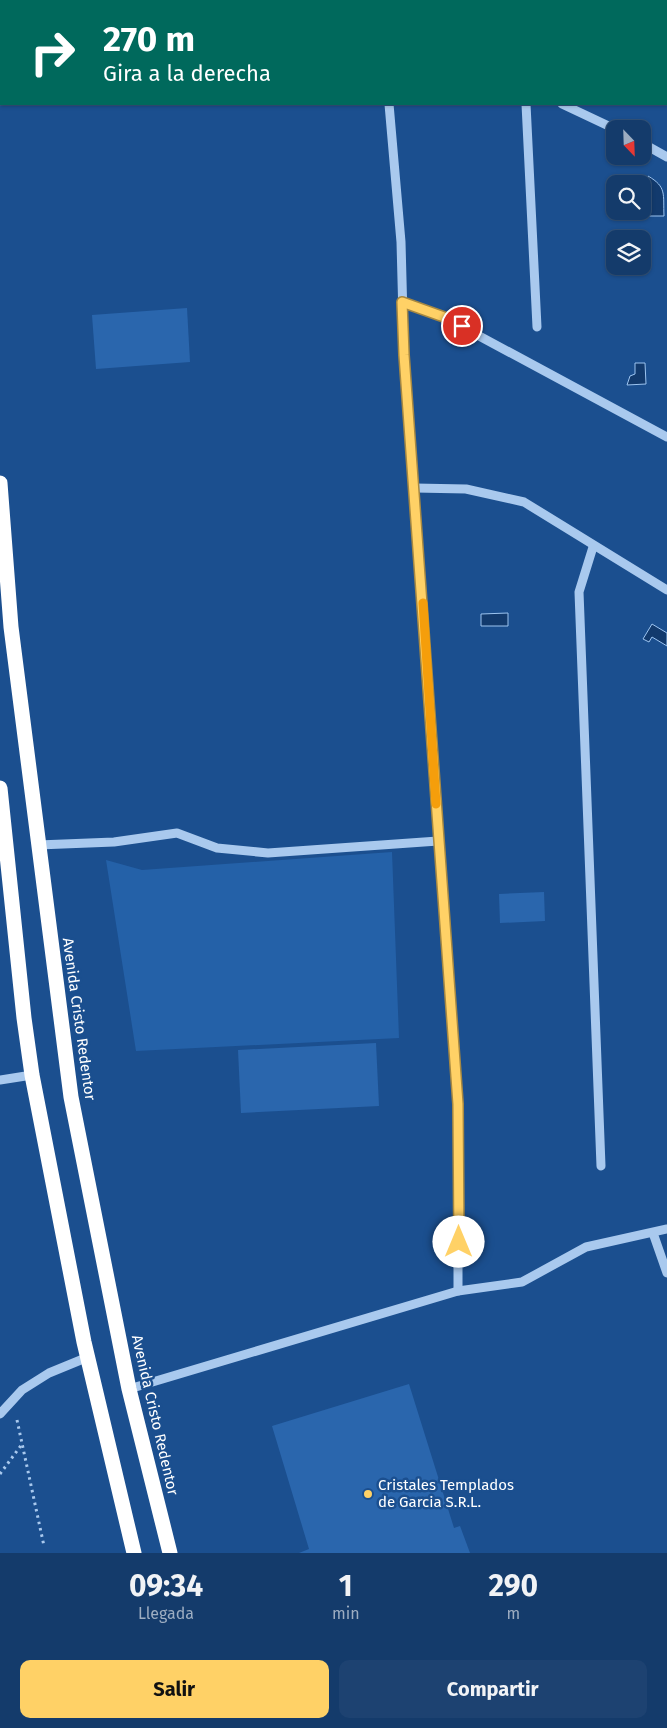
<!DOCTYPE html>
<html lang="es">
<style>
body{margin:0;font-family:"Fira Sans",sans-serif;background:#1d4271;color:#f1f3f6;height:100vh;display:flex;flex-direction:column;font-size:19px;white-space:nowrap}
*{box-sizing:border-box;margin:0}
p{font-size:16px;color:#9dadc1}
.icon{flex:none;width:28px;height:28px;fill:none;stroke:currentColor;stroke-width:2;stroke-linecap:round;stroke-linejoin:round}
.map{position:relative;height:1553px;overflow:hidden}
.panel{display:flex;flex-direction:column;background:#143b6b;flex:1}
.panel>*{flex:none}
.hud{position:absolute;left:0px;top:0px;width:668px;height:105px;box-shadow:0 1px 4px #0004,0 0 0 1px #33557e;background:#00695c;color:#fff;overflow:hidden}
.needle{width:32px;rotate:157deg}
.buttons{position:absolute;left:606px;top:120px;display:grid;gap:10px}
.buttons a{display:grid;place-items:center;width:45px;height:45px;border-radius:10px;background:#143b6b;box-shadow:0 1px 4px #0004,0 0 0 1px #33557e;font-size:25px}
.pin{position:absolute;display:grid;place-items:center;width:42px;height:42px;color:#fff;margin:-21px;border:2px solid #fff;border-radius:50%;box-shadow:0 1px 5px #0007}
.me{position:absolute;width:55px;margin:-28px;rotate:0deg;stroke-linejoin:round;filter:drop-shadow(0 0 4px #0008)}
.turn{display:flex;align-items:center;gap:18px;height:105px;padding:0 20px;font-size:22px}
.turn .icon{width:65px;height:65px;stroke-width:2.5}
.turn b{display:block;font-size:35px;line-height:42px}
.eta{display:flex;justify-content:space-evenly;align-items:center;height:85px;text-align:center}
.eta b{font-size:30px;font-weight:700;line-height:35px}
.cta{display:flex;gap:10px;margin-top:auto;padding:10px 20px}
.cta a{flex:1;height:58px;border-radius:10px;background:#ffd166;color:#111;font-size:20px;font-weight:700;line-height:58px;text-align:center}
.cta a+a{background:#1d4271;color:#f1f3f6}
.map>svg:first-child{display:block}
.green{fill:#2461a8}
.water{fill:#123a6d;stroke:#9cc4f0}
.building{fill:#2a66ad}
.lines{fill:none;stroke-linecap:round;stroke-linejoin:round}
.path{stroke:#a9c9ee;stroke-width:3;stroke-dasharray:2.5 4;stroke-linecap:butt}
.minor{stroke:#a9c9ee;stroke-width:9}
.highway{stroke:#fff;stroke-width:15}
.route-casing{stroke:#a68842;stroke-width:12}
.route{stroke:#ffd166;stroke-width:9}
.slow{stroke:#f59e0b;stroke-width:9}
.poi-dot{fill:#ffd166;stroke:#1b4f8f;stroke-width:2}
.labels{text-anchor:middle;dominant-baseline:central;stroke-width:5;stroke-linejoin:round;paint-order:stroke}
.street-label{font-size:15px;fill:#fff;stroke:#1b4f8f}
.poi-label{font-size:15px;fill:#fff;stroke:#1b4f8f;text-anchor:start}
</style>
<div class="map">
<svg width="667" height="1553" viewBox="0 0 667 1553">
<rect width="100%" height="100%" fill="#1b4f8f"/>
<path class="green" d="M392,852l7,186 -263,13 -30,-191 36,10z"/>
<g class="water">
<path d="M648,176c19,11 15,18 16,40h-15z"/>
<path d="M635,363h10l1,21 -19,1 3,-9 5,-2z"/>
<path d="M508,613v13h-27v-12z"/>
<path d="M652,624l15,9v13l-15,-9 -3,5 -6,-3z"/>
</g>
<g class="building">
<path d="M187,308l3,54 -94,7 -4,-54z"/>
<path d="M544,892l1,29 -45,2 -1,-29z"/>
<path d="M376,1043l3,63 -138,7 -3,-63z"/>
<path d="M409,1384l45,144 6,-2 10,27h-171l10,-4 -37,-123z"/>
</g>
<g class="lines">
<g class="path">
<path d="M17,1420l27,126"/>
<path d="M0,1474l22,-30"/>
</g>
<g class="minor">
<path d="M380,0v1"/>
<path d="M389,104l12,138 3,113 54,749v187"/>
<path d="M526,104l11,223"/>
<path d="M562,104l53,25"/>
<path d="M642,143l25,14"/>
<path d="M402,302l42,15 223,120"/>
<path d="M415,488l51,1 58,13 143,88"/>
<path d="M593,547l-14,45 22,574"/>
<path d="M38,845l76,-3 63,-9 40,15 51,5 170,-12"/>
<path d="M0,1080l32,-5"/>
<path d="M653,1233l14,40"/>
<path d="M129,1389l329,-98 64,-9 64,-35 81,-18"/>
<path d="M0,1414l22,-24 27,-17 39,-16"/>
</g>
<g class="highway">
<path d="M0,483l11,144 60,470 58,292 41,164"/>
<path d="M0,788l24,230 8,57 52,267 50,211"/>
</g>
</g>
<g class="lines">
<defs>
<path id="route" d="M459,1242l-1,-138 -54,-749 -2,-53 42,15 18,9"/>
</defs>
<use href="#route" class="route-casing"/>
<use href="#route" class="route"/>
<path class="slow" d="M423,603l13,201"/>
</g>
<circle class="poi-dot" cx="368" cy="1494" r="5"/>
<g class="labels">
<g class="street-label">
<text transform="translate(79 1019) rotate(82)">Avenida Cristo Redentor</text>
<text transform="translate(155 1415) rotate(77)">Avenida Cristo Redentor</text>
</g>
<g class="poi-label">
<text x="378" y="1485">Cristales Templados<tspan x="378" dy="17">de Garcia S.R.L.</tspan></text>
</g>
</g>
</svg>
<div class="buttons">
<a><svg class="needle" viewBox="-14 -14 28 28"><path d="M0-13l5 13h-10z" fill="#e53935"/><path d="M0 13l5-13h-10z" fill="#9dadc1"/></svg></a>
<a><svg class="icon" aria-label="search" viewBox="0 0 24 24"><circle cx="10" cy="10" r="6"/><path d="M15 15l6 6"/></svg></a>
<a><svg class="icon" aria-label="layers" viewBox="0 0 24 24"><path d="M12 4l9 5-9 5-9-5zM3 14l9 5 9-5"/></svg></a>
</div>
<div class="pin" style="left:462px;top:326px;background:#d93025"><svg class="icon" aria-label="arrive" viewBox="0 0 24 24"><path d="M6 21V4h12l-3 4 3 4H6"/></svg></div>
<svg class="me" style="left:459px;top:1242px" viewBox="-20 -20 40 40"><circle r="19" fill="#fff"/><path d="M0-13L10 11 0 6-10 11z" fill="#ffd166"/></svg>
<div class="hud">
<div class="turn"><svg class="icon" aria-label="right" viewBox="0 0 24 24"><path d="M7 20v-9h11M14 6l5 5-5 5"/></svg><div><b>270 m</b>Gira a la derecha</div></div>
</div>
</div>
<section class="panel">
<div class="eta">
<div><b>09:34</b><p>Llegada</p></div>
<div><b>1</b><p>min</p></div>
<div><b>290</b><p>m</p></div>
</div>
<div class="cta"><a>Salir</a><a>Compartir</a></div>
</section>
